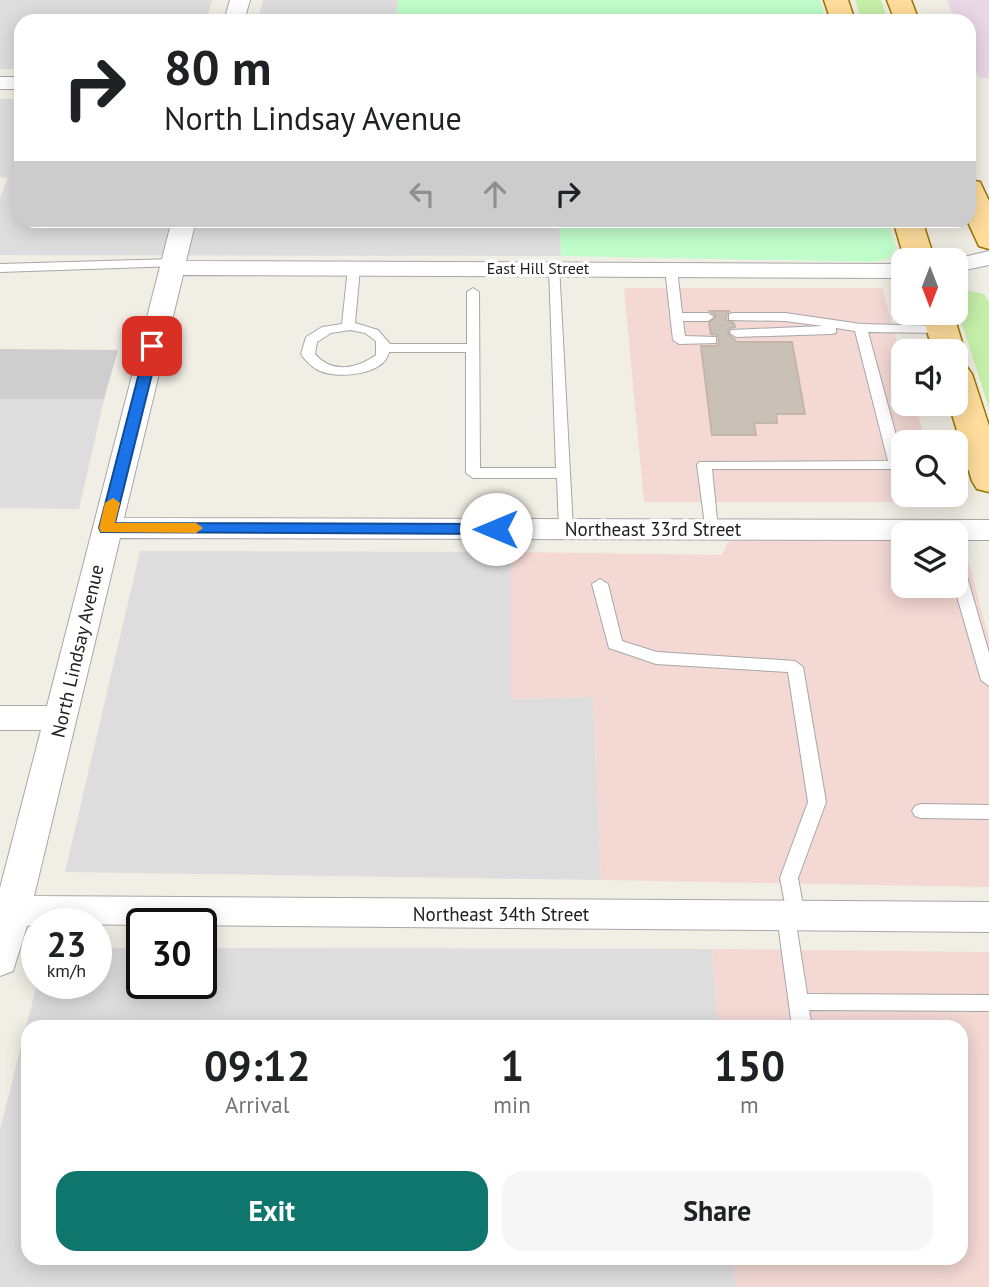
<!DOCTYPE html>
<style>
body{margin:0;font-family:"PT Sans",sans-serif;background:#f6f6f6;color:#202124;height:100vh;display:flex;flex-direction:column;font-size:26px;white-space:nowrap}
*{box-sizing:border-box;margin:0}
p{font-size:23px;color:#757577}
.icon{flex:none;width:38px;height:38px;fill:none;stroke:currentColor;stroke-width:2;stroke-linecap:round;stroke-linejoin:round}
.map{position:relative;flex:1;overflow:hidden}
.panel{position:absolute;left:21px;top:1020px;width:947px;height:245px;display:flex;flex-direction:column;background:#fff;border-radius:21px;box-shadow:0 4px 18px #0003}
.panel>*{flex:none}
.guide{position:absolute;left:14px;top:14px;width:962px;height:214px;border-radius:21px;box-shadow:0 4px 18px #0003;background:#fff;color:#202124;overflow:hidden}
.needle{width:46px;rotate:180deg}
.buttons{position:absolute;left:891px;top:248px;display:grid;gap:14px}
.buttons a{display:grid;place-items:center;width:77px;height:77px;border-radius:14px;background:#fff;box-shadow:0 4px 18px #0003;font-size:35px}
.speed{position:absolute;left:21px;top:908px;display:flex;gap:14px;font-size:35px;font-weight:700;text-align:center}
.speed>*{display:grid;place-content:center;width:91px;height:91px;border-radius:50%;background:#fff;box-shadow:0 4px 18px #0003;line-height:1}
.speed small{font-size:18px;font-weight:400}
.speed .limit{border:4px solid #111;border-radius:10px;background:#fff;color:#111}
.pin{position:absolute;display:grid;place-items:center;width:60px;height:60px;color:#fff;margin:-30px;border-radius:14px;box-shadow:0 4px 10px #0006}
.me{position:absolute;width:77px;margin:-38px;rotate:270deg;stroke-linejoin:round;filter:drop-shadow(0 0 5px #0008)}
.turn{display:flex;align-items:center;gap:24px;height:147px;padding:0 35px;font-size:32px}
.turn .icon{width:91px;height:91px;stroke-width:2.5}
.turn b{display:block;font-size:49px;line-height:60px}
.lanes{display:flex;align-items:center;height:66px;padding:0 35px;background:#0003;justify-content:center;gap:35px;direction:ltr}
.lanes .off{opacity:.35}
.eta{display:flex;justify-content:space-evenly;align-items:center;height:119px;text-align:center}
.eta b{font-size:42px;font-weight:700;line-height:49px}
.cta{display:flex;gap:14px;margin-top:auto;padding:14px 35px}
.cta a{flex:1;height:80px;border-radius:21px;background:#0f766e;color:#fff;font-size:28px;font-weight:700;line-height:80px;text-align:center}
.cta a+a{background:#f6f6f6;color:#202124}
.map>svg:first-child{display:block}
.residential{fill:#dedddd}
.commercial{fill:#f3d8d4}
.industrial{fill:#ead7e5}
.religious{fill:#cecece}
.grass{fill:#c5eea8}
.park{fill:#c0fdca}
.building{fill:#c9c1b8;stroke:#c4b6a7;stroke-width:2}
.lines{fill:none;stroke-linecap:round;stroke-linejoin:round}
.lane-casing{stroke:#a7a7a7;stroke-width:2}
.street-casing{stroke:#a7a7a7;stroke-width:2}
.primary-casing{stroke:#9b7500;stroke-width:3}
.lane{fill:#fff;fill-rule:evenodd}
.street{fill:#fff;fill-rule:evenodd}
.primary{fill:#ffdd9c;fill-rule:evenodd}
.route{fill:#1a73e8;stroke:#114b97;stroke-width:2}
.slow{fill:#f59e0b}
.labels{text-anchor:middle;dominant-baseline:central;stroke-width:7;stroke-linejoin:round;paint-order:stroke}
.far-street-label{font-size:16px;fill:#202020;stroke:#fff}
.street-label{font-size:19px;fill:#202020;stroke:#fff}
</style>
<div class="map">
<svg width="989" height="1287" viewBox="0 0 989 1287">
<rect width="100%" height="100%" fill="#f1eee5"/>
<g class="residential">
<path d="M0,0h212l-6,21h-185v48h-21z"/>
<path d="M263,0h135l-2,21h-138z"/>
<path d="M0,99h21v121l538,1 2,35 -561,-1v-57l8,-20 -8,-1z"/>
<path d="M0,399h104l-25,110 -79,-1z"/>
<path d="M140,551l371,1v147l82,-2 8,183 -536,-8z"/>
<path d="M96,948h46v36h59v-36l511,1 6,78h-690v231h706l2,29h-736v-158l37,-145h59z"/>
</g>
<g class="commercial">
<path d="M624,288h258l21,75v41h12l11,39h-23v52h37l2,7h-298z"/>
<path d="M729,541h174v45h53v-35l13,12 20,76v248l-388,-7 -8,-183 -82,2v-147l211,3z"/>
<path d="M712,949l277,3v335h-253l-2,-29h227v-231h-243z"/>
</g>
<path class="industrial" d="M947,0h42v78h-10l-9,-23v-34h-15z"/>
<path class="religious" d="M0,349l118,1 -14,49h-104z"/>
<g class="grass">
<path d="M855,0h26l7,21h-26z"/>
<path d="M967,290l17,4 5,8v106l-33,-102v-13z"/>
</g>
<g class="park">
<path d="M398,0h422l7,21h-431z"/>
<path d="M559,221h328l9,27 -5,9 -17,5 -313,-6z"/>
</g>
<path class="building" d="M710,311h20l-3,1 -1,8 8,3 1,4 -6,1 -1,6 9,8h55l13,72h-29l1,9h-23l2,12h-44l-11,-89h15l3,-3 -1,-8 -7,-1 -2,-11 7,-7z"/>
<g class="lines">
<defs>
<g id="lane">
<path d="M173,259l4,1v6l-177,6v-8z"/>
<path d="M354,264l6,4 -5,55 23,7 12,14h77v-52l6,-4 6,4 1,176h76l-7,-200 6,-4 4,1 14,264 -2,3h-10l-2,-3 -2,-51h-84l-7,-5v-121h-77c-4,23 -51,27 -69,19 -7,-3 -12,-8 -17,-14l-2,-3 5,-17 16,-10 20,-3 6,-56zM350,330l15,3 11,8v14c-20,14 -44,19 -61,-1l2,-12 14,-9z"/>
<path d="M671,265l6,4 5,44h26l6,4 -6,4h-25l2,15 31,1v6l-37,1 -6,-4 -8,-71z"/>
<path d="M734,313h51l76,11 85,2 1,3 -6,4 -73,-1 35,129v8h-191l6,60 -2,3h-10l-9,-67 2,-3 189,-1 -33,-130 -19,-3v5l-5,1 -95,3 -6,-4 1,-3 92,-4 -38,-5 -56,-1v-6z"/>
<path d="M956,462l33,1v6l-33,1z"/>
<path d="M956,561l8,5 25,87v33l-8,-6 -27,-94z"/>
<path d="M600,579l8,5 14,57 35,11 138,9 8,6 23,135 -28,76 7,38 -3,5 -6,2 11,71 182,1v16l-180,-1 3,17h-20l-15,-111 3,-5 6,-2 -6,-31 28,-76 -20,-130 -132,-8 -47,-16 -17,-64z"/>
<path d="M921,804l68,1v14l-68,-1 -6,-2 -3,-5 3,-5z"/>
</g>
<g id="street">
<path d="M230,0h20l-6,21h-20z"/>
<rect x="0" y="77" width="21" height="12"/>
<path d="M172,220h24l-10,41 717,3v14l-720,-3 -59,243 865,2v20h-33v-6h-53v6l-783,-2 -86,358 955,6v30l-952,-8 -10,2 -14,45 -13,5v-88l41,-158h-41v-24h47z"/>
<path d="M989,251v14l-33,7v-11h-9z"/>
</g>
<g id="primary">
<path d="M824,0h24l7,21h-24z"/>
<path d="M887,0h24l8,21h-24z"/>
<path d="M970,180l10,2 9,19v48l-10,-3 -12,-26h3z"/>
<path d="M893,220h29l13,41h-30z"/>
<path d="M922,313h31l12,39 -5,7 -4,1v-8h-23z"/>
<path d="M956,364l11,3 5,7 17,52v66l-12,-3 -5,-8 -23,-77h7z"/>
</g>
</defs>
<use href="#lane" class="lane-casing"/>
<use href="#street" class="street-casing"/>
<use href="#primary" class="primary-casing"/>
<use href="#lane" class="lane"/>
<use href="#street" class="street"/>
<use href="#primary" class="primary"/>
</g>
<path class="route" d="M152,342l7,4 -44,177 381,1 7,5 -7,5 -395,-2 -2,-4 47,-182z"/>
<path class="slow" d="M113,498l7,5 -5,20h81l7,5 -7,5 -95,-1 -2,-4 6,-25z"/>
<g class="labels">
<g class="far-street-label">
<text x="538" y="268">East Hill Street</text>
</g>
<g class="street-label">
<text x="653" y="529">Northeast 33rd Street</text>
<text transform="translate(77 651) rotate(-77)">North Lindsay Avenue</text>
<text x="501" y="914">Northeast 34th Street</text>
</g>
</g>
</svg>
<div class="buttons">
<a><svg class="needle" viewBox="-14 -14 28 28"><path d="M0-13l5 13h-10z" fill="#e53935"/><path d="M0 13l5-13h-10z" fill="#757577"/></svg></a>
<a><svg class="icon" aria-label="sound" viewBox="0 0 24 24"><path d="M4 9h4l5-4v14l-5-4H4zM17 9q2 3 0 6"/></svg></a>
<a><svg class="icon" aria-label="search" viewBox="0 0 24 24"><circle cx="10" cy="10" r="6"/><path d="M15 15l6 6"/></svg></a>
<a><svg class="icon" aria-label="layers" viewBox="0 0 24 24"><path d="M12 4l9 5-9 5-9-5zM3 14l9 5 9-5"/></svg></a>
</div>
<div class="speed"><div>23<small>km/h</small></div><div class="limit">30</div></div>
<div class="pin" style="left:152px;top:346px;background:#d93025"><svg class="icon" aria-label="arrive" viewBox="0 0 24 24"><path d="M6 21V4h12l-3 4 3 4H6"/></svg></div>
<svg class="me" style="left:496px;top:529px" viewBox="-20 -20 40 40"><circle r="19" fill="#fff"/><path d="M0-13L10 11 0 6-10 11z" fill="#1a73e8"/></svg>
<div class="guide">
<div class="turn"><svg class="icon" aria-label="right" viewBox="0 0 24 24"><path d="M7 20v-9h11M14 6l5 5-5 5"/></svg><div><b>80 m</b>North Lindsay Avenue</div></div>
<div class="lanes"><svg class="icon off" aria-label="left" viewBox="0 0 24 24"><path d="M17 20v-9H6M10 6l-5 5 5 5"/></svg><svg class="icon off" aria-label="ahead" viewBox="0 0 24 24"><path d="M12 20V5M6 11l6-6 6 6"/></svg><svg class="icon" aria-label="right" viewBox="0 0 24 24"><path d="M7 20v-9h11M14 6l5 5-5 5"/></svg></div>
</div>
<section class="panel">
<div class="eta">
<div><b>09:12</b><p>Arrival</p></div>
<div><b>1</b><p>min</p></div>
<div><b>150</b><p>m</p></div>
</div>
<div class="cta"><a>Exit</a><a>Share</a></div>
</section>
</div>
